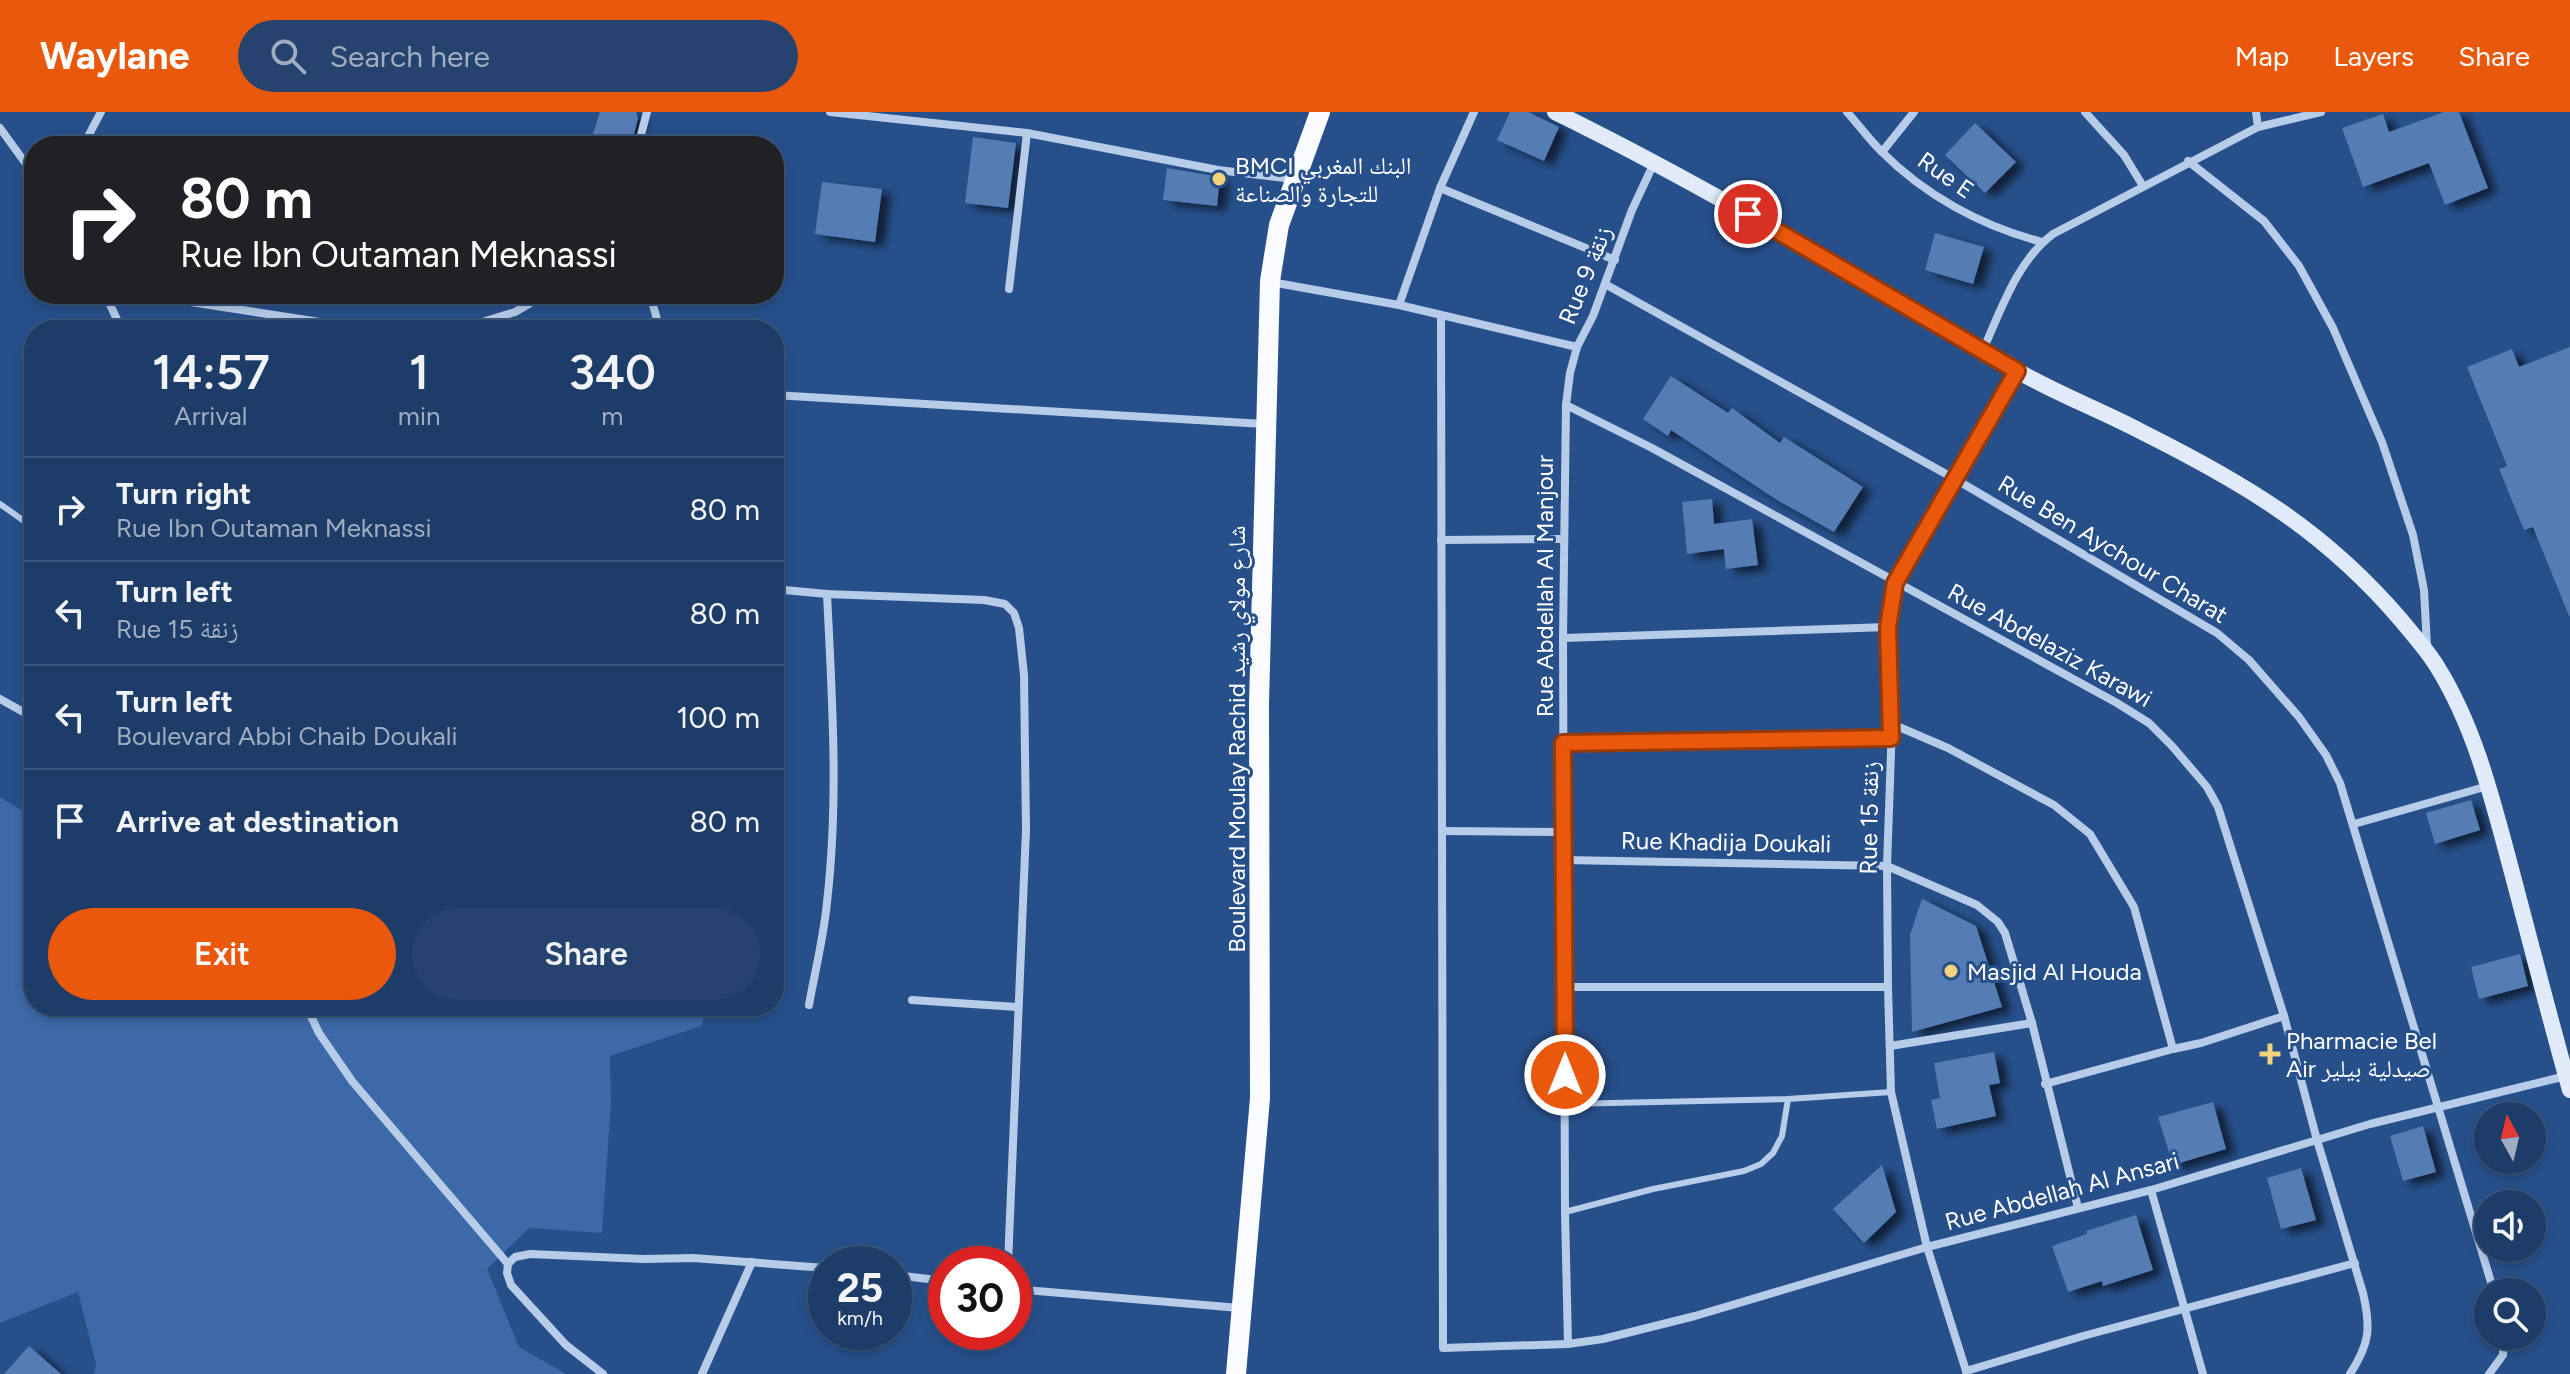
<!DOCTYPE html>
<meta charset="utf-8">
<style>
body{margin:0;font-family:Figtree,"Noto Naskh Arabic",sans-serif;background:#25436e;color:#f1f3f6;height:100vh;display:flex;flex-direction:column;font-size:30px;white-space:nowrap}
*{box-sizing:border-box;margin:0}
p{font-size:26px;color:#a0adc0}
.icon{flex:none;width:44px;height:44px;fill:none;stroke:currentColor;stroke-width:2;stroke-linecap:round;stroke-linejoin:round}
.map{position:relative;flex:1;overflow:hidden}
.drawer{position:absolute;left:24px;top:208px;width:760px;height:696px;display:flex;flex-direction:column;background:#1d3c68;border-radius:32px;box-shadow:0 4px 12px #0003,0 0 0 2px #3b567c}
.drawer>*{flex:none}
.top-card{position:absolute;left:24px;top:24px;width:760px;height:168px;border-radius:32px;box-shadow:0 4px 12px #0003,0 0 0 2px #3b567c;background:#202124;color:#fff;overflow:hidden}
.needle{width:52px;rotate:352deg}
.fabs{position:absolute;left:2474px;top:990px;display:grid;gap:16px}
.fabs a{display:grid;place-items:center;width:72px;height:72px;border-radius:50%;background:#1d3c68;box-shadow:0 4px 12px #0003,0 0 0 2px #3b567c;font-size:40px}
.speed{position:absolute;left:808px;top:1134px;display:flex;gap:16px;font-size:40px;font-weight:700;text-align:center}
.speed>*{display:grid;place-content:center;width:104px;height:104px;border-radius:50%;background:#1d3c68;box-shadow:0 4px 12px #0003,0 0 0 2px #3b567c;line-height:1}
.speed small{font-size:20px;font-weight:400}
.speed .limit{border:12px solid #d22;background:#fff;color:#111}
.pin{position:absolute;display:grid;place-items:center;width:68px;height:68px;color:#fff;margin:-34px;border:4px solid #fff;border-radius:50%;box-shadow:0 2px 8px #0007}
.me{position:absolute;width:88px;margin:-44px;rotate:0deg;stroke-linejoin:round;filter:drop-shadow(0 0 6px #0008)}
.turn{display:flex;align-items:center;gap:28px;height:168px;padding:0 24px;font-size:36px}
.turn .icon{width:104px;height:104px;stroke-width:2.5}
.turn b{display:block;font-size:56px;line-height:68px}
.eta{display:flex;justify-content:space-evenly;align-items:center;height:136px;text-align:center}
.eta b{font-size:48px;font-weight:600;line-height:56px}
.cta{display:flex;gap:16px;margin-top:auto;padding:16px 24px}
.cta a{flex:1;height:92px;border-radius:48px;background:#ea580c;color:#fff;font-size:32px;font-weight:600;line-height:92px;text-align:center}
.cta a+a{background:#25436e;color:#f1f3f6}
ul{padding:0;list-style:none}
li{display:flex;align-items:center;gap:24px;height:104px;padding:0 24px;border-top:2px solid #3b567c}
li div{flex:1}
li b{display:block;font-size:30px}
li em{font-style:normal}
header{display:flex;align-items:center;gap:48px;box-sizing:border-box;height:112px;padding:0 40px;background:#ea580c;color:#fff}
header strong{font-size:38px}
nav{display:flex;gap:44px;margin-inline-start:auto;font-size:28px}
.search{width:560px;height:72px;background:#25436e;display:flex;align-items:center;gap:20px;box-sizing:border-box;padding:0 28px;border-radius:44px;color:#a0adc0;font-size:30px}
.map>svg:first-child{display:block}
.green{fill:#3c69a7}
.building{fill:#547bb3;filter:url(#shadow)}
.lines{fill:none;stroke-linecap:round;stroke-linejoin:round}
.lane{stroke:#b6cce9;stroke-width:6}
.street{stroke:#b6cce9;stroke-width:8}
.secondary{stroke:#e0eaf8;stroke-width:16}
.primary{stroke:#f9fbfe;stroke-width:20}
.route-casing{stroke:#983908;stroke-width:20}
.route{stroke:#ea580c;stroke-width:14}
.poi-dot{fill:#f2d37b;stroke:#27508b;stroke-width:3}
.labels{text-anchor:middle;dominant-baseline:central;stroke-width:6;stroke-linejoin:round;paint-order:stroke}
.poi-label{font-size:24px;fill:#fff;stroke:#27508b;text-anchor:start}
.street-label{font-size:24px;fill:#fff;stroke:#27508b}
</style>
<header>
<strong>Waylane</strong>
<div class="search"><svg class="icon" aria-label="search" viewBox="0 0 24 24"><circle cx="10" cy="10" r="6"/><path d="M15 15l6 6"/></svg>Search here</div>
<nav><a>Map</a><a>Layers</a><a>Share</a></nav>
</header>
<div class="map">
<svg width="2570" height="1262" viewBox="0 0 2570 1262">
<defs>
<filter id="shadow"><feDropShadow dx="9" dy="5" stdDeviation="4" flood-color="#0009"/></filter>
</defs>
<rect width="100%" height="100%" fill="#27508b"/>
<path class="green" d="M0,685l34,21v188h674l-7,20 -91,30 1,47 -9,130 -73,-5 -42,41 32,78 47,27h-472l2,-10 -18,-72 -78,31z"/>
<g class="building">
<path d="M600,0h36l2,6 -7,28h-42z"/>
<path d="M1510,0h18l31,15 -15,34 -47,-21z"/>
<path d="M2444,0h15l29,76 -43,17 -16,-42 -66,24 -21,-59 41,-14 6,18z"/>
<path d="M1975,11l41,39 -31,31 -40,-38z"/>
<path d="M973,25l43,6 -8,65 -43,-5z"/>
<path d="M1167,56l53,9 -3,29 -54,-6z"/>
<path d="M822,70l60,7 -7,53 -60,-8z"/>
<path d="M1935,121l49,14 -11,37 -48,-14z"/>
<path d="M2570,235v269h-1l-36,-89 -9,3 -25,-61 8,-3 -40,-99 45,-18 7,18z"/>
<path d="M1671,264l57,37 4,-5 48,35 4,-6 79,50 -29,45 -57,-32 -106,-70 -3,6 -25,-17z"/>
<path d="M1712,387l2,25 38,-5 6,46 -32,4 -2,-20 -37,5 -5,-52z"/>
<path d="M2471,688l9,30 -45,14 -9,-31z"/>
<path d="M1922,787l54,27 26,81 -90,25 -2,-97z"/>
<path d="M2520,842l8,32 -49,13 -8,-32z"/>
<path d="M1994,940l6,31 -11,2 7,31 -59,13 -6,-29 9,-2 -6,-35z"/>
<path d="M2213,990l13,47 -53,16 -15,-48z"/>
<path d="M2423,1014l13,46 -33,9 -13,-45z"/>
<path d="M1882,1053l14,47 -32,31 -31,-34z"/>
<path d="M2301,1056l15,52 -35,9 -14,-51z"/>
<path d="M2136,1103l17,55 -50,16 -1,-5 -34,11 -16,-46 35,-12 -1,-3z"/>
<path d="M29,1234l32,28h-57z"/>
</g>
<g class="lines">
<g class="lane">
<path d="M0,392l34,24"/>
<path d="M1566,992l222,-5 103,-7"/>
<path d="M1565,1100l88,-23 91,-18 17,-7 12,-11 9,-17 6,-37"/>
</g>
<g class="street">
<path d="M830,0l197,21 191,37 76,9"/>
<path d="M1847,0c11,12 21,26 33,38 44,45 101,76 162,92"/>
<path d="M2085,0l39,43 19,31"/>
<path d="M2256,0l2,15"/>
<path d="M0,16l34,47"/>
<path d="M83,34l18,-34"/>
<path d="M638,34l9,-34"/>
<path d="M1882,40l32,-40"/>
<path d="M2188,49l76,60 35,45 34,62 49,114 31,93 11,55 3,56"/>
<path d="M1440,76l175,72"/>
<path d="M1271,170l128,23 178,42"/>
<path d="M1605,172l350,195 262,154 32,27 50,57 27,38 14,28 154,509"/>
<path d="M1009,177l18,-156"/>
<path d="M105,182l17,36"/>
<path d="M139,182l232,36"/>
<path d="M645,182l8,11 7,25"/>
<path d="M1399,193l41,-117 34,-76"/>
<path d="M1441,204l2,1032 125,-4 35,-5 92,-23 232,-69 224,-57 219,-66 196,-48"/>
<path d="M457,218l58,-18 31,-18"/>
<path d="M1983,238c18,-40 34,-89 70,-116l205,-107 63,-15"/>
<path d="M774,283l490,29"/>
<path d="M1566,293l86,43 465,255 32,20 23,23 35,41 11,20 66,209 33,124 46,153c8,35 7,50 -13,81"/>
<path d="M1441,428l122,-1"/>
<path d="M774,477l53,5 157,6 21,4 9,9 5,15 5,47 2,155 -18,434"/>
<path d="M1563,526l325,-11"/>
<path d="M0,587l34,19"/>
<path d="M1892,612l56,24 106,57 36,29 44,73 39,142 28,-6 83,-27"/>
<path d="M1563,631l328,-5"/>
<path d="M2354,712l134,-38"/>
<path d="M1443,719l121,1"/>
<path d="M1564,748l323,6 90,39 21,17 7,11 27,90 46,185"/>
<path d="M1565,875h323"/>
<path d="M912,888l105,7"/>
<path d="M809,893c6,-34 15,-69 18,-103 12,-103 5,-206 0,-308"/>
<path d="M306,894l13,27 33,48 156,183"/>
<path d="M1890,934l142,-23"/>
<path d="M2045,972l128,-35"/>
<path d="M2151,1078l52,184"/>
<path d="M894,1163l52,6"/>
<path d="M1014,1177l226,19"/>
<path d="M1568,1232l-3,-132 -2,-574 3,-233 4,-32 7,-26 16,-31 39,-106 22,-47"/>
<path d="M1966,1259l117,-35 272,-73"/>
<path d="M603,1262l-37,-29 -55,-60 -4,-12 1,-9 7,-7 15,-3 114,5 49,-1 133,10"/>
<path d="M702,1262l50,-112"/>
<path d="M1967,1262l-40,-127 -36,-155 -3,-105 -1,-121 5,-142 -4,-97 7,-44 122,-211"/>
<path d="M2489,1262l14,-19 1,-19"/>
</g>
<path class="secondary" d="M1555,0c157,77 308,169 459,257 41,24 86,41 128,63 104,52 183,99 259,188 13,16 27,31 37,48 37,60 54,130 72,197 20,75 39,151 60,225"/>
<path class="primary" d="M1236,1262l24,-276 -1,-394 11,-423 9,-56 41,-113"/>
</g>
<g class="lines">
<defs>
<path id="route" d="M1565,963l-2,-332 328,-5 -3,-111 7,-44 122,-212 -269,-157"/>
</defs>
<use href="#route" class="route-casing"/>
<use href="#route" class="route"/>
</g>
<g class="poi-dot">
<circle cx="1219" cy="67" r="8"/>
<circle cx="1951" cy="859" r="8"/>
<path d="M2266 930h8v8h8v8h-8v8h-8v-8h-8v-8h8z"/>
</g>
<g class="labels">
<g class="poi-label">
<text x="1235" y="53">BMCI البنك المغربي<tspan x="1235" dy="28">للتجارة والصناعة</tspan></text>
<text x="1967" y="859">Masjid Al Houda</text>
<text x="2286" y="928">Pharmacie Bel<tspan x="2286" dy="28">Air صيدلية بيلير</tspan></text>
</g>
<g class="street-label">
<text transform="translate(1946 63) rotate(35)">Rue E</text>
<text transform="translate(1585 163) rotate(-68)">Rue 9 زنقة</text>
<text transform="translate(2113 437) rotate(31)">Rue Ben Aychour Charat</text>
<text transform="translate(1544 474) rotate(-90)">Rue Abdellah Al Manjour</text>
<text transform="translate(2050 533) rotate(29)">Rue Abdelaziz Karawi</text>
<text transform="translate(1236 627) rotate(-90)">Boulevard Moulay Rachid شارع مولاي رشيد</text>
<text transform="translate(1869 706) rotate(-89)">Rue 15 زنقة</text>
<text transform="translate(1726 730) rotate(1)">Rue Khadija Doukali</text>
<text transform="translate(2062 1079) rotate(-15)">Rue Abdellah Al Ansari</text>
</g>
</g>
</svg>
<div class="fabs">
<a><svg class="needle" viewBox="-14 -14 28 28"><path d="M0-13l5 13h-10z" fill="#e53935"/><path d="M0 13l5-13h-10z" fill="#a0adc0"/></svg></a>
<a><svg class="icon" aria-label="sound" viewBox="0 0 24 24"><path d="M4 9h4l5-4v14l-5-4H4zM17 9q2 3 0 6"/></svg></a>
<a><svg class="icon" aria-label="search" viewBox="0 0 24 24"><circle cx="10" cy="10" r="6"/><path d="M15 15l6 6"/></svg></a>
</div>
<div class="speed"><div>25<small>km/h</small></div><div class="limit">30</div></div>
<div class="pin" style="left:1748px;top:102px;background:#d93025"><svg class="icon" aria-label="arrive" viewBox="0 0 24 24"><path d="M6 21V4h12l-3 4 3 4H6"/></svg></div>
<svg class="me" style="left:1565px;top:963px" viewBox="-20 -20 40 40"><circle r="17" fill="#ea580c" stroke="#fff" stroke-width="3"/><path d="M0-11L8 9 0 5-8 9z" fill="#fff"/></svg>
<div class="top-card">
<div class="turn"><svg class="icon" aria-label="right" viewBox="0 0 24 24"><path d="M7 20v-9h11M14 6l5 5-5 5"/></svg><div><b>80 m</b>Rue Ibn Outaman Meknassi</div></div>
</div>
<section class="drawer">
<div class="eta">
<div><b>14:57</b><p>Arrival</p></div>
<div><b>1</b><p>min</p></div>
<div><b>340</b><p>m</p></div>
</div>
<ul>
<li><svg class="icon" aria-label="right" viewBox="0 0 24 24"><path d="M7 20v-9h11M14 6l5 5-5 5"/></svg><div><b>Turn right</b><p>Rue Ibn Outaman Meknassi</p></div><em>80 m</em></li>
<li><svg class="icon" aria-label="left" viewBox="0 0 24 24"><path d="M17 20v-9H6M10 6l-5 5 5 5"/></svg><div><b>Turn left</b><p>Rue 15 زنقة</p></div><em>80 m</em></li>
<li><svg class="icon" aria-label="left" viewBox="0 0 24 24"><path d="M17 20v-9H6M10 6l-5 5 5 5"/></svg><div><b>Turn left</b><p>Boulevard Abbi Chaib Doukali</p></div><em>100 m</em></li>
<li><svg class="icon" aria-label="arrive" viewBox="0 0 24 24"><path d="M6 21V4h12l-3 4 3 4H6"/></svg><div><b>Arrive at destination</b></div><em>80 m</em></li>
</ul>
<div class="cta"><a>Exit</a><a>Share</a></div>
</section>
</div>
